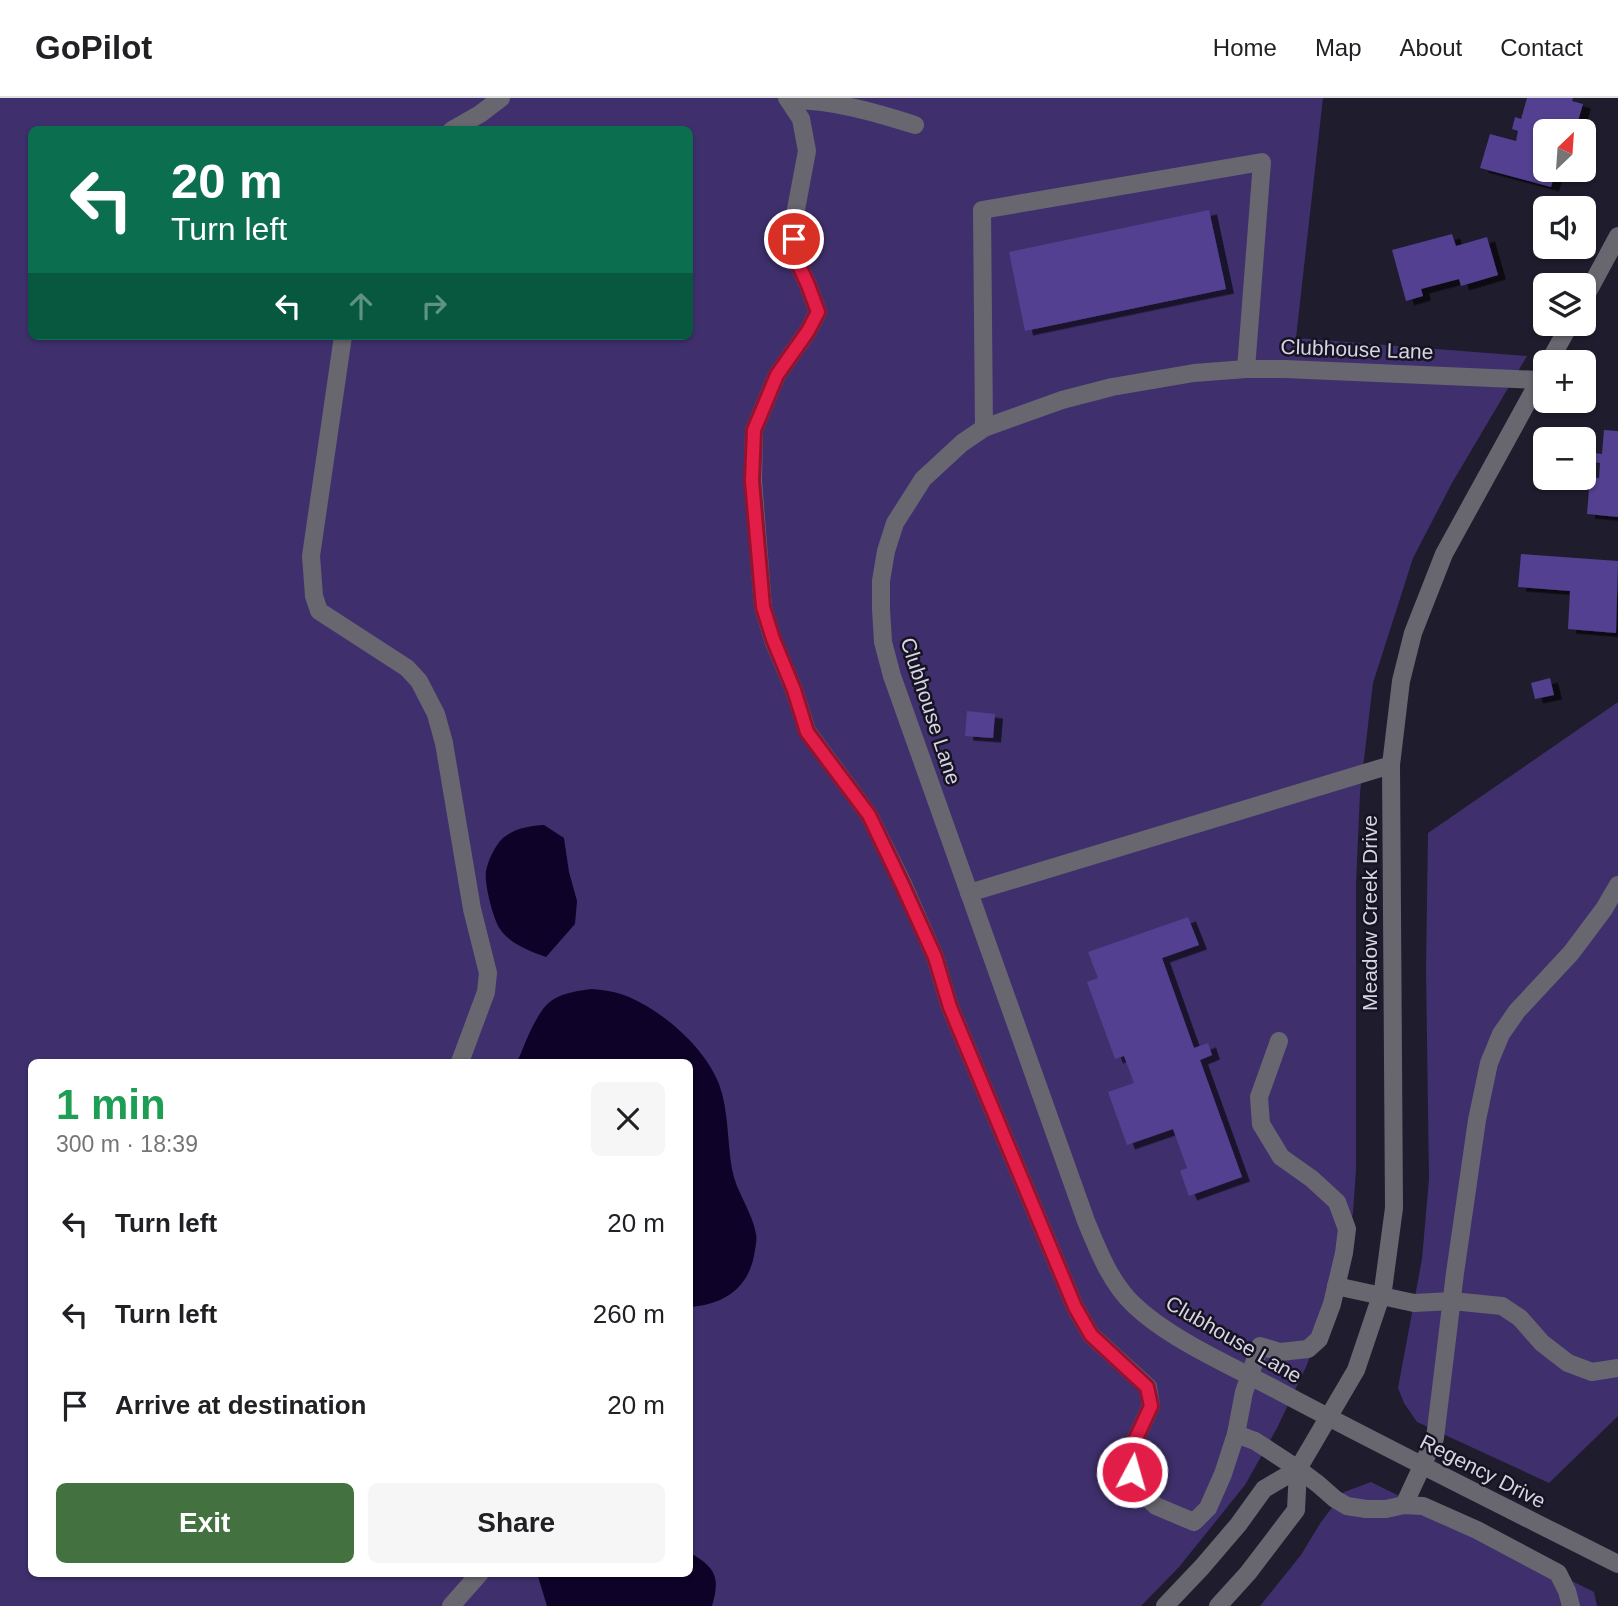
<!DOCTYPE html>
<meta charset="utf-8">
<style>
body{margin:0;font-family:Helvetica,sans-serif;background:#f6f6f6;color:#202124;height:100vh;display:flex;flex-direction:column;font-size:26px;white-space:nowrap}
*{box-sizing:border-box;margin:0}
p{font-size:23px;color:#757577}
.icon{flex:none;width:38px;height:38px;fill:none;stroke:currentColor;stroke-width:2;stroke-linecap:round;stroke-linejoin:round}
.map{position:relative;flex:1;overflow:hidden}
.side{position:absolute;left:28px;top:961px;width:665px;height:518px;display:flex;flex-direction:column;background:#fff;border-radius:10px;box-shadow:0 2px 5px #0004}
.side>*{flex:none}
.guide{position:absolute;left:28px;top:28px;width:665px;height:214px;border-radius:10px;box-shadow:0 2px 5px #0004;background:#0b6e4f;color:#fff;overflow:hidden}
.needle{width:46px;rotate:25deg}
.buttons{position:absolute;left:1533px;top:21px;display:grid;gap:14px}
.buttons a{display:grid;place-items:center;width:63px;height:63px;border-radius:10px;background:#fff;box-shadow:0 2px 5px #0004;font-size:35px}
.pin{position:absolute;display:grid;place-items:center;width:60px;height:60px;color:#fff;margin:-30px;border:4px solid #fff;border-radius:50%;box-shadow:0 2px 7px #0007}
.me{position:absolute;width:77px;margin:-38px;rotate:6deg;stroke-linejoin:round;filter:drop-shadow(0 0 5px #0008)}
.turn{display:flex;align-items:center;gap:24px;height:147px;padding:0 28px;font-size:32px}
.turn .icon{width:91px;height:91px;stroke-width:2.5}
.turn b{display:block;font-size:49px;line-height:60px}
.lanes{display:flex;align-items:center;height:66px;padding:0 28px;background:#0003;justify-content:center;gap:35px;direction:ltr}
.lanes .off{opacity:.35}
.round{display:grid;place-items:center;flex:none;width:74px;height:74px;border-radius:10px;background:#f6f6f6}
.summary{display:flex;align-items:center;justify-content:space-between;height:119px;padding:0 28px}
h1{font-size:42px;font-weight:800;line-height:52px;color:#1e9e55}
.cta{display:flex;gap:14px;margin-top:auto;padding:14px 28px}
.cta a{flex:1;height:80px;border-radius:10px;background:#43713f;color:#fff;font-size:28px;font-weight:800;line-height:80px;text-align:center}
.cta a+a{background:#f6f6f6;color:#202124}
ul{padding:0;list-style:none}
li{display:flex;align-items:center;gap:21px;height:91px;padding:0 28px}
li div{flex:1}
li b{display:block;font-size:26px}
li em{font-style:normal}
header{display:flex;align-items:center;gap:42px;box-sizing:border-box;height:98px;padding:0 35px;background:#fff;border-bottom:2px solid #e0e0e0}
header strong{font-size:33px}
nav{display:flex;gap:38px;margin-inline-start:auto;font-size:24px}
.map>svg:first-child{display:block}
.green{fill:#3f306d;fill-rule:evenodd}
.water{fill:#0e0228}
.building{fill:#533f90;filter:url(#shadow)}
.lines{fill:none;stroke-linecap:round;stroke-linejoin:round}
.minor{stroke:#686770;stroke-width:18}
.route-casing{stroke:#92132f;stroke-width:18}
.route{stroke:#e11d48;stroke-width:12}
.labels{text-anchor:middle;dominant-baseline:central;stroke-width:5;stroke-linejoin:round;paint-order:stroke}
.street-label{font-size:21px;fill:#d6d5e1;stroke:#161323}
</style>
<header>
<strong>GoPilot</strong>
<nav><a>Home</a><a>Map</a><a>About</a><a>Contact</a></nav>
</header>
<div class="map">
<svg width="1618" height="1508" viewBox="0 0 1618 1508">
<defs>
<filter id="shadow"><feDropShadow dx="8" dy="4.5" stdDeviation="0" flood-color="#0009"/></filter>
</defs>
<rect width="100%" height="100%" fill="#1f1c2d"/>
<g class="green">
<path d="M0,0h1323l-27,240 231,18 -75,127 -39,75 -40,125 -13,110 -4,91v286l-3,43 -21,86 -26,68 -29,61 -32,57 -66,82 -38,39h-1141zM32,32h658v206h-658zM32,964h658v511h-658z"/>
<path d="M1618,604v714l-69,67 -132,-61 -13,-19 -6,-15 24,-129 7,-80 -3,-210 2,-136z"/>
<path d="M1371,1384l223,110 3,14h-337l41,-51 20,-33 23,-30z"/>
</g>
<g class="water">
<path d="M544,727l20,13 5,34 8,29 -2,23 -29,33c-16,-6 -36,-13 -46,-28 -7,-10 -16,-46 -14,-58 2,-10 9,-26 17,-33 12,-10 27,-12 41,-13z"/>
<path d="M592,891c13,1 25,3 37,8 35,15 76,51 90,87 10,27 8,57 13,85 4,23 20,42 24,65 1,5 0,10 -1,16 -5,37 -29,54 -65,57v-245h-173c8,-17 20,-54 37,-63 9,-6 27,-9 38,-10z"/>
<path d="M690,1455c25,14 31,24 22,53h-165l-10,-33h153z"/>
</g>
<g class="building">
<path d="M1527,0h46l-1,3 11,3 -8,27h-30v39h11l-5,17 -71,-19 10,-34 26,7 2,-10 -6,-2 3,-12 6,2z"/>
<path d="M1209,112l17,79 -201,42 -16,-79z"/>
<path d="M1452,136l4,12 31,-9 11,38 -37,11 -2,-7 -38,10 2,7 -17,5 -14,-51z"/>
<path d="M1604,332l14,1v86l-31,-3 3,-37 9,1 1,-15 -6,-1 1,-9 7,1z"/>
<path d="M1521,456l97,7 -2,72 -48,-4 2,-38 -52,-4z"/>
<path d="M1550,580l4,17 -19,4 -4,-16z"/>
<path d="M967,613l28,3 -2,24 -28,-2z"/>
<path d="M1188,819l11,28 -37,13 32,90 14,-5 4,12 -12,5 42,117 -53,19 -9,-25 7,-3 -14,-39 -46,16 -19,-53 26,-9 -10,-27 -9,3 -28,-77 11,-4 -10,-26z"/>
</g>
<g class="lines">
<g class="minor">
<path d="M787,0l14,21 6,32 -13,69 1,37 13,28 10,27 -10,19 -31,44 -23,55 -1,51 10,126 10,33 21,50 13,41 62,84 34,69 32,73 15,50 125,300 16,28 57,52 3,19 -18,39 -1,27 5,16 19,18 38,16 14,-14 15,-34 13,-40 8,-42 16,-46 20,6 28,-3 11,-10 13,-35 12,-51 3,-24 -10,-27 -25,-23 -31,-22 -20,-33 -2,-27 20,-56"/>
<path d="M790,2c43,0 84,12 125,25"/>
<path d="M452,32l28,-16 21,-16"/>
<path d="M1584,201l34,-63"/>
<path d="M343,238l-32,220 3,40 5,15 88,57 12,13 17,33 8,29 28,166 16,64 -2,19 -26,70"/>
<path d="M1549,264l21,-38"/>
<path d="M1540,282l-255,-11h-39l-52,4 -82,14 -50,13 -78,28 -22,15 -39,36 -28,44 -9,28 -5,30v28l2,33 9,34 194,545c12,29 24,61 47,83 35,34 96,61 140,84 114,61 230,118 345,176"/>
<path d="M984,330l-2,-218 280,-48 -16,207"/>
<path d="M969,795l422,-128"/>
<path d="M1336,1188l78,17 38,-2 50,5 18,12 22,25 26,20 24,9 26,-4"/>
<path d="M1236,1336l19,7 43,28 20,15 17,15 12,7 19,3h20l18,-4 19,1 54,24 81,43 9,18 4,15"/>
<path d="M1404,1407l31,-67 20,-165 22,-153 12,-57 12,-29 16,-23 54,-58 33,-44 14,-24"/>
<path d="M451,1508l29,-33"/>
<path d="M1165,1508l37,-39 36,-42 26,-36 34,-20"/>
<path d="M1218,1508l30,-33 48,-63 2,-41 58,-99 27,-80 11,-82 -3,-443 10,-84 12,-48 31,-79 100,-182"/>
</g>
</g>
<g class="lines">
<defs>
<path id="route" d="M794,141l1,18 13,28 10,27 -10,19 -31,44 -23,55 -2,51 11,126 10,32 21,51 13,42 62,83 33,69 33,73 15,50 125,300 16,28 56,52 4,19 -18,39 -1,27"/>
</defs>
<use href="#route" class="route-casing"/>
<use href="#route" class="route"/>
</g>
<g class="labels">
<g class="street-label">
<text transform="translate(1357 251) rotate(2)">Clubhouse Lane</text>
<text transform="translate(931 613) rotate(72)">Clubhouse Lane</text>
<text transform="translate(1369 815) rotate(-90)">Meadow Creek Drive</text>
<text transform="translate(1234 1241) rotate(30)">Clubhouse Lane</text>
<text transform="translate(1483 1373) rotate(27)">Regency Drive</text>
</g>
</g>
</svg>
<div class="buttons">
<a><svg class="needle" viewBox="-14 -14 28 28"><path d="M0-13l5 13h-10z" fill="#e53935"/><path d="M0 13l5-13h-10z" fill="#757577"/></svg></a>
<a><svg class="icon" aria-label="sound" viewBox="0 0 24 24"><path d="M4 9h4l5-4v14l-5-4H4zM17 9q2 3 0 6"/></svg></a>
<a><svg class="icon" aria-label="layers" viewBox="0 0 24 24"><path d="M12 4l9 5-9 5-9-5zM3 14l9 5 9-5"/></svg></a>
<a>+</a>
<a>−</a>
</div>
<div class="pin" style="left:794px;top:141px;background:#d93025"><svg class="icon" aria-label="arrive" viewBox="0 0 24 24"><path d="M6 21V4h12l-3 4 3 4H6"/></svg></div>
<svg class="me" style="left:1132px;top:1374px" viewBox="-20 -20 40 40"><circle r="17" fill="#e11d48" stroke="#fff" stroke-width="3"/><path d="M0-11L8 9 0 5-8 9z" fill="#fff"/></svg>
<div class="guide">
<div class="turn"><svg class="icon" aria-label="left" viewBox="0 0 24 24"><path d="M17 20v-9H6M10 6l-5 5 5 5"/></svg><div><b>20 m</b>Turn left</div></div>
<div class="lanes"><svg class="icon" aria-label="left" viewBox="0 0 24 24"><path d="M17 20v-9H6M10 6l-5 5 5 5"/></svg><svg class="icon off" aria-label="ahead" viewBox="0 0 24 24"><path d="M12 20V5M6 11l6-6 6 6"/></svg><svg class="icon off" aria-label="right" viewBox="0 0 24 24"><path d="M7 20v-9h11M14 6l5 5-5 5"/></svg></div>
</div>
<section class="side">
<div class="summary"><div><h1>1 min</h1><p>300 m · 18:39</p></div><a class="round"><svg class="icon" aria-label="close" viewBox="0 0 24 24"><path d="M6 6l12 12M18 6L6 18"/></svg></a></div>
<ul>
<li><svg class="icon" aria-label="left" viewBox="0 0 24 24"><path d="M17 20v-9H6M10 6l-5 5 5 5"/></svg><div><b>Turn left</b></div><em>20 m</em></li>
<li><svg class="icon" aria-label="left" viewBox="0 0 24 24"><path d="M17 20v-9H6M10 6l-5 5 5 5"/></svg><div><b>Turn left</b></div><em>260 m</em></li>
<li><svg class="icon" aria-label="arrive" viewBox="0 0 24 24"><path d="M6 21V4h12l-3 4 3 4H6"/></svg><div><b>Arrive at destination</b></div><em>20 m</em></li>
</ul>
<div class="cta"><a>Exit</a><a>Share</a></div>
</section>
</div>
